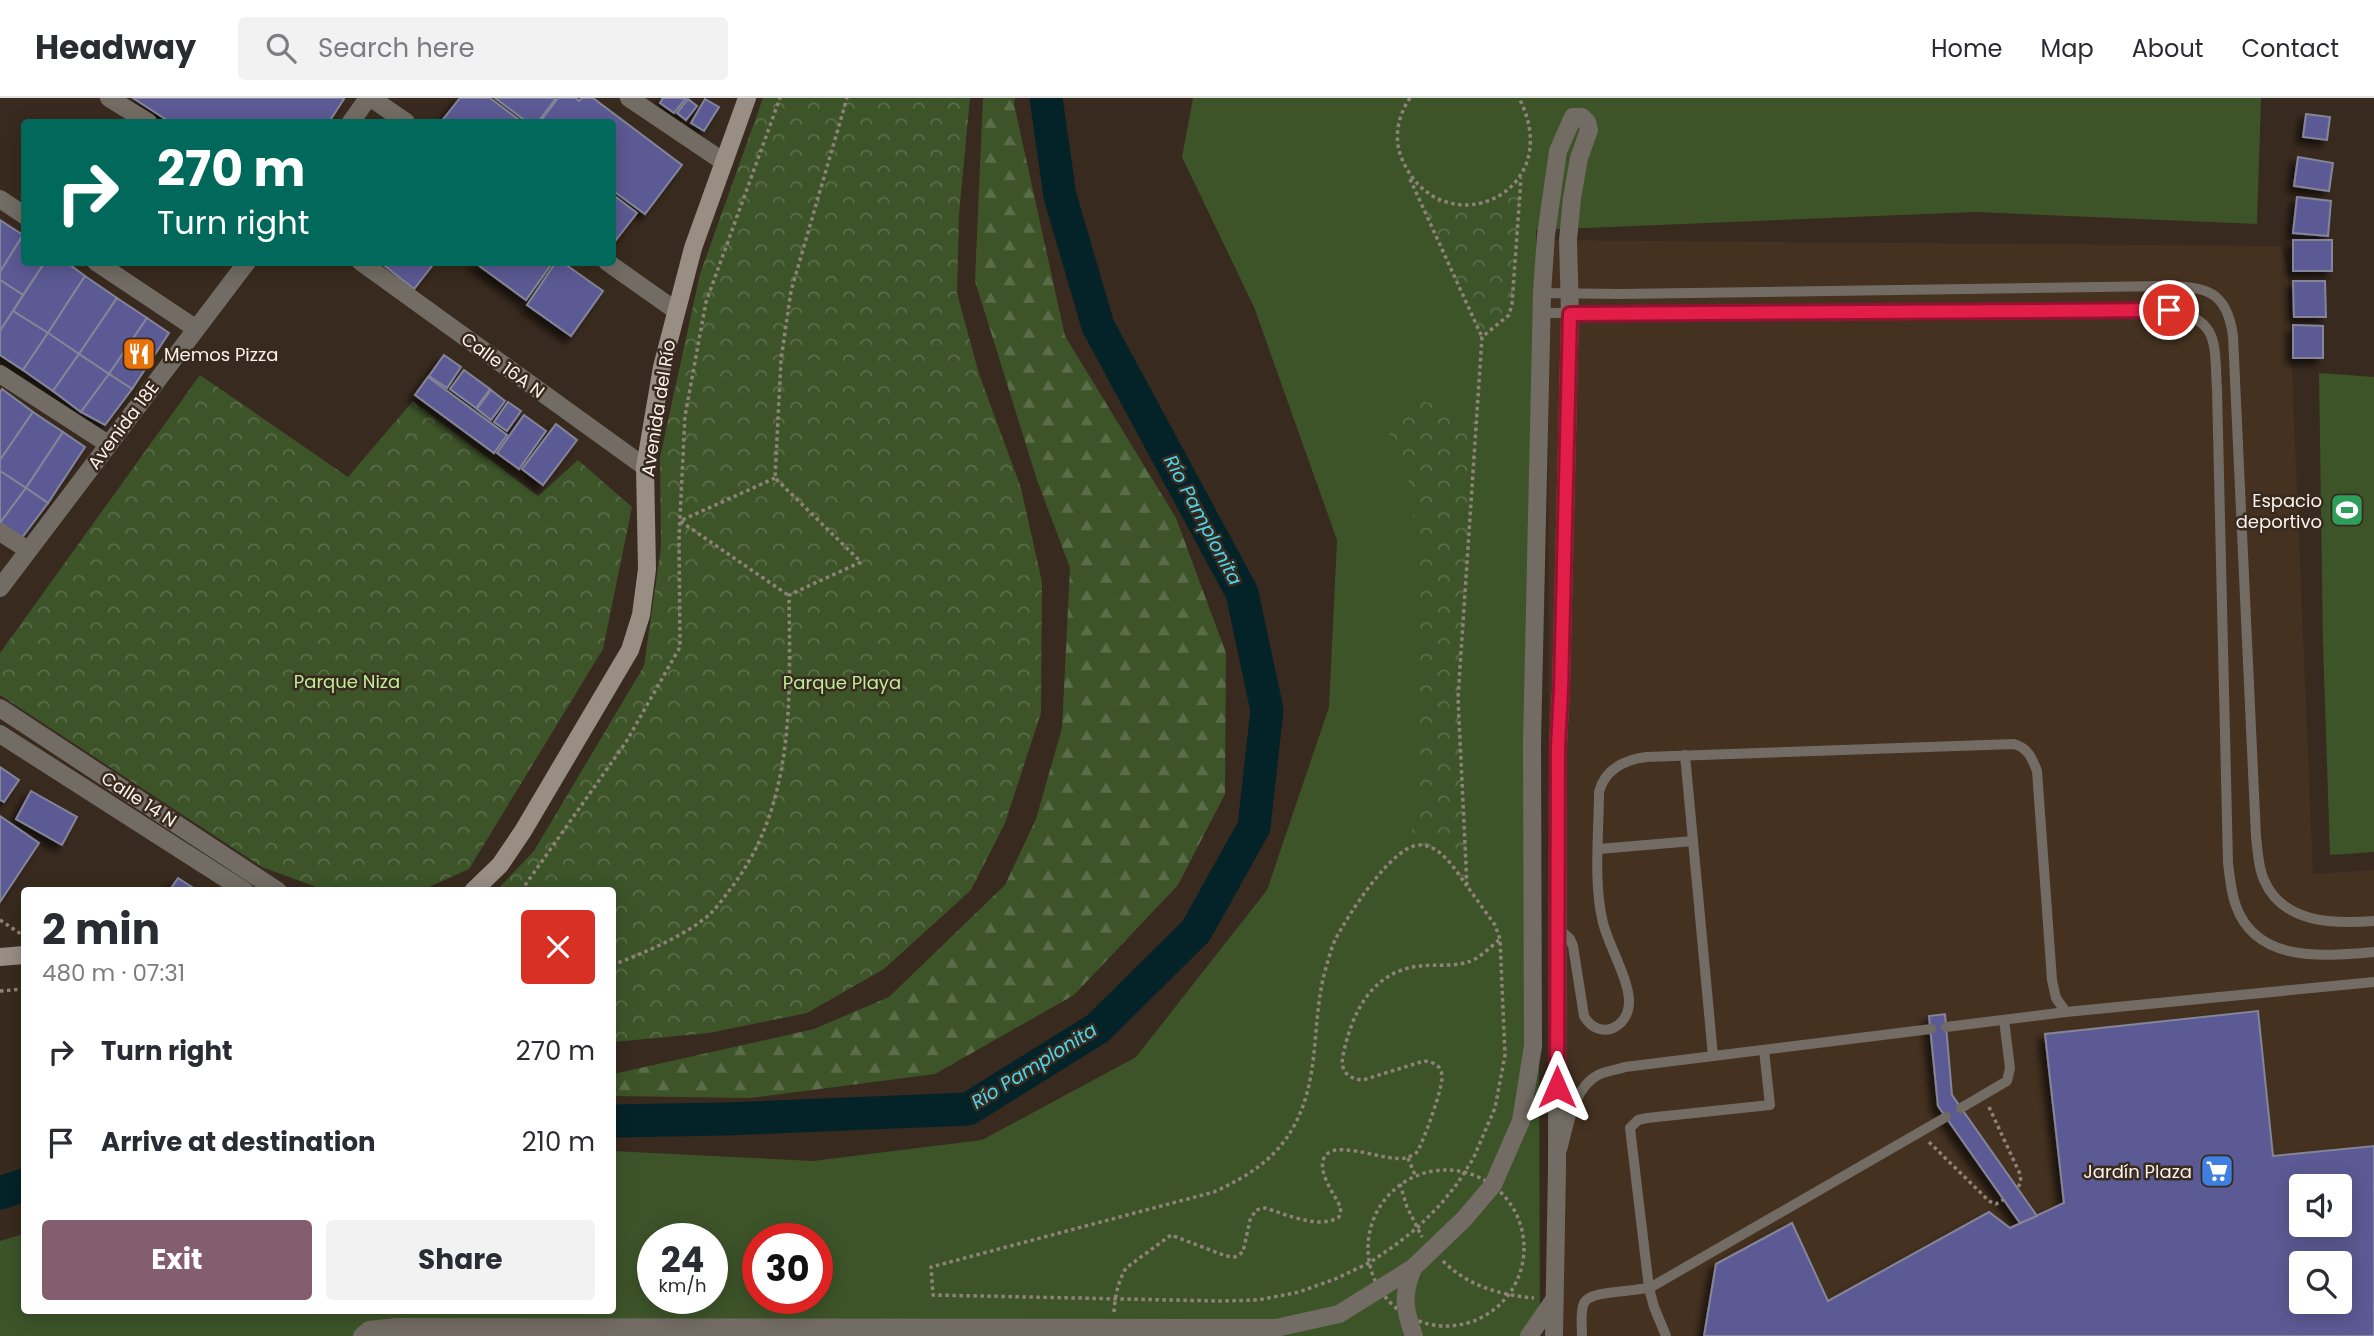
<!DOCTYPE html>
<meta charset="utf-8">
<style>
body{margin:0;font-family:Poppins,sans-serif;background:#f2f2f3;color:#2b2b33;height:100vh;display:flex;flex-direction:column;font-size:26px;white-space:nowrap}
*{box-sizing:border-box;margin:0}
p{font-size:23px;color:#7c7c81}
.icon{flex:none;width:38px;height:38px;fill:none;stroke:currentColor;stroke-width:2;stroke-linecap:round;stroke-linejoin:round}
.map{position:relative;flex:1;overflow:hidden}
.panel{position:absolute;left:21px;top:789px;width:595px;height:427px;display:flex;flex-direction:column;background:#fff;border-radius:7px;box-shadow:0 4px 18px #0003}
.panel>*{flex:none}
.guide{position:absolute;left:21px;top:21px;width:595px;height:147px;border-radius:7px;box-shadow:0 4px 18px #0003;background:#00695c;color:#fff;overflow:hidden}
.buttons{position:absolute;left:2289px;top:1076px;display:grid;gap:14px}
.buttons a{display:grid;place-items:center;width:63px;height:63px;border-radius:7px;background:#fff;box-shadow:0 4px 18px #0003;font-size:35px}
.speed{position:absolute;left:637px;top:1125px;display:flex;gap:14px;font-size:35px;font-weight:700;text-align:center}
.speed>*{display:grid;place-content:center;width:91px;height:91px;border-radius:50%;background:#fff;box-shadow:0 4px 18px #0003;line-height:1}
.speed small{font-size:18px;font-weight:400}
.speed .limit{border:10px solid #d22;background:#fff;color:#111}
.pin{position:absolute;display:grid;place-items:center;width:60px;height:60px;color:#fff;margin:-30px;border:4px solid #fff;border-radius:50%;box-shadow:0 2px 7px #0007}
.me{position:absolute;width:77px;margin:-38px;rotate:0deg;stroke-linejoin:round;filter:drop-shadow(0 0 5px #0008)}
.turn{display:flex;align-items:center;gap:24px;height:147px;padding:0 21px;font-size:32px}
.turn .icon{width:91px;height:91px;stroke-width:2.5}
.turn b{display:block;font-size:49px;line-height:60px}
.round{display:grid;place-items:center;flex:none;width:74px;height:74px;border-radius:7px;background:#f2f2f3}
.headline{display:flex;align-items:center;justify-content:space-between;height:119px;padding:0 21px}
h1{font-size:42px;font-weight:700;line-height:52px}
.cta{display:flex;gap:14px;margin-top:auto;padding:14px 21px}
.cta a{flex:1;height:80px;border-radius:7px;background:#845d6e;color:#fff;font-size:28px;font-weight:700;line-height:80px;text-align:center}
.cta a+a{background:#f2f2f3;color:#2b2b33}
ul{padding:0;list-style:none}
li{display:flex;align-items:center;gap:21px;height:91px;padding:0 21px}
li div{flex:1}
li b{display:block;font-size:26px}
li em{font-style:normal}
header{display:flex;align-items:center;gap:42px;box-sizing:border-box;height:98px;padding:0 35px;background:#fff;border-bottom:2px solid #e1e1e2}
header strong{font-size:33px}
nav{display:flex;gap:38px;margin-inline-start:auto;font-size:24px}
.search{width:490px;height:63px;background:#f2f2f3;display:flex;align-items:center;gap:18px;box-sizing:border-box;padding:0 24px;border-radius:7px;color:#7c7c81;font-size:26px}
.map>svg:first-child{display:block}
.built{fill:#443120;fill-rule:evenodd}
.grass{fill:#3d5429;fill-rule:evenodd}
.forest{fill:url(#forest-firs)}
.park{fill:url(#park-crowns)}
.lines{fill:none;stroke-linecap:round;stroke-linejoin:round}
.river{stroke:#042328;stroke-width:33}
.building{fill:#5b5a94;stroke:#848599;stroke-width:2;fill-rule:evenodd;filter:url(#shadow)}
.path{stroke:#8f8379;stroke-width:3.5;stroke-dasharray:3.5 3.5;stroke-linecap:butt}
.service{stroke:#726c64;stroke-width:10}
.minor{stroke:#726c64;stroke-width:18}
.secondary{stroke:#988e83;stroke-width:18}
.route-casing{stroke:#92132f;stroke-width:18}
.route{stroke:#e11d48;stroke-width:12}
.labels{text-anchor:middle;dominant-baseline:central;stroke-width:5;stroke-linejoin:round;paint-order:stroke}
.poi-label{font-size:18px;fill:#fcf2ea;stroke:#382a1e;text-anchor:end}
.street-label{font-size:18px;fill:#fcf2ea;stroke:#382a1e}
.park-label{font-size:18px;fill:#bfee99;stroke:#382a1e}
.water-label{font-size:19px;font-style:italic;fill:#4bd6ef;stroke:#382a1e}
</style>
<header>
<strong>Headway</strong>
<div class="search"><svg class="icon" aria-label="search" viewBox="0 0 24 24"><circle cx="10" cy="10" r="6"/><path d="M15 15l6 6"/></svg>Search here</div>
<nav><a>Home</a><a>Map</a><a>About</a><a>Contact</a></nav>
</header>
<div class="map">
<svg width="2374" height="1238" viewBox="0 0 2374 1238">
<defs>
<pattern id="forest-firs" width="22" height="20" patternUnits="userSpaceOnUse" patternTransform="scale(1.75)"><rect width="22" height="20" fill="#3d5429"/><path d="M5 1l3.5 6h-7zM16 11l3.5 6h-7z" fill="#5a6d48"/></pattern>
<pattern id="park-crowns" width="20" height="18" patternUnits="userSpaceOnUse" patternTransform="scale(1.75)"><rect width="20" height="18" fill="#3d5429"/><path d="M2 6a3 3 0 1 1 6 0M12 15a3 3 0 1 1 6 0" fill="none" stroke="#5a6d48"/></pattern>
<filter id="shadow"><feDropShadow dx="-6" dy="6" stdDeviation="3.5" flood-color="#0009"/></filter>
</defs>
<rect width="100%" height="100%" fill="#382a1e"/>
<path class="built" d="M1548,142l733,6 7,29 25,599 61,-4v466h-825zM2301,1088h39v39h-39zM2301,1166h39v38h-39z"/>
<g class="grass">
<path d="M1193,0h1068l-4,126 -281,-12 -440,18 4,1106h-1540v-95l24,-7v77h588l1,-160 200,10 169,-21 154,-83 131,-167 62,-183 8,-167 -83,-233 -72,-150zM653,1141h59v59h-59zM758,1141h59v59h-59z"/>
<path d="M2319,275l55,4v475l-44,3 -7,-212z"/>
</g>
<path class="forest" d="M983,0h32l-1,6 51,232 111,182 50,135 -1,141 -47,91 -104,110 -139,79 -185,24 -137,-2v-22l201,-45 75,-32 116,-112 31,-66 26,-91 8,-160 -33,-88 -62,-199z"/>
<g class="park">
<path d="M763,0h207l-11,116 -2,79 22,81 42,114 21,94 -1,131 -36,110 -34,67 -87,79 -77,44 -98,20 -96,9 -1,-151h-116l38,-40 110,-185 17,-119 -1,-90 40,-183z"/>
<path d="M1408,76c5,5 9,12 15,16 22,19 59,20 82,3 6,-4 11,-10 16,-15l-9,126 -3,11 -27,22z"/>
<path d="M200,277l148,102 65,-76 125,95 40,-36 54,47 -29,142 -134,220 -49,22h-93l-65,-24 -262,-172v-42z"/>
<path d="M1423,304c21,3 36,6 52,21l-17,275 9,188c-21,-27 -34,-56 -71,-30l15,-23 7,-23 2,-73 -6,-211 -1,-31 -12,-37 -20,-42 19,-10z"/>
</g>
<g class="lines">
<g class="river">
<path d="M612,1023l113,-2 243,-10 130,-81 98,-97 58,-104 13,-117 -25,-117 -144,-267 -38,-130 -14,-98"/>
<path d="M0,1095l24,-8"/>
</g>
</g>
<g class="building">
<path d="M133,0h209l2,1 -15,23h-159z"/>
<path d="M460,0h30l32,24h-81z"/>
<path d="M495,0h61l-18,24h-11z"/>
<path d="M558,0h18l3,3 3,-3h11l89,67 -37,49 -33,-24v-68h-72z"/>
<path d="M663,0h23l-12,15 -14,-10z"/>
<path d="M688,1l9,7 -11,14 -9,-7z"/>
<path d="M705,1l14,8 -15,24 -13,-8z"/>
<path d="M2306,16l24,3 -3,23 -24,-3z"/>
<path d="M2298,59l35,6 -4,28 -35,-5z"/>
<path d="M612,96l25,19 -25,32z"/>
<path d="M2297,99l34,4 -3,35 -35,-3z"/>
<path d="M0,122l23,15 -23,37z"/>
<path d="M23,137l1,27h21l-22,33 -23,-15v-8z"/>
<rect x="2293" y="142" width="39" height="31"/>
<path d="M45,164h21l19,14 -37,57 -35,-22z"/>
<path d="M380,164h55l-21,27z"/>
<path d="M474,164h79l-27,38z"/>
<path d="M556,164h6l41,29 -32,45 -44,-31z"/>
<path d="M85,178l32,22 -38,56 -31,-21z"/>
<path d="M0,182l23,15 -23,36z"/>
<path d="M2293,183h32l1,36h-32z"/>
<path d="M117,200l30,20 -38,56 -30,-20z"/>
<path d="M13,213l35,22 -25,37 -23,-15v-24z"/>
<path d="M147,220l22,15 -37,56 -23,-15z"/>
<path d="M2293,227l30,1v32h-30z"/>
<path d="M48,235l31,21 -26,37 -30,-21z"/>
<path d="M79,256l30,20 -28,38 -28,-21z"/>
<path d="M444,257l17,12 -14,21 -18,-12z"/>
<path d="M464,272l26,19 -14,19 -26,-19z"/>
<path d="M109,276l23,15 -27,36 -24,-13z"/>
<path d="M428,279l79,58 -13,18 -79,-58z"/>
<path d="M2,291l31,23 -33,48v-68z"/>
<path d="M491,292l14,11 -14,19 -14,-11z"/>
<path d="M508,304l13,9 -14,20 -13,-9z"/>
<path d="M33,314l30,20 -37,56 -26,-17v-11z"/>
<path d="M524,317l22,16 -27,38 -22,-16z"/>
<path d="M556,326l21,16 -34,45 -21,-16z"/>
<path d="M63,334l22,15 -37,56 -22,-15z"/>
<path d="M0,373l26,17 -26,35z"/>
<path d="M26,390l22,15 -27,36 -21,-12v-4z"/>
<path d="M0,669l19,13 -15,22 -4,-2z"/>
<path d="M31,693l46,26 -15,28 -46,-26z"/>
<path d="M0,718l39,27 -39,59z"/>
<path d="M178,780l20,13h-29z"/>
<path d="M2258,913l15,145 101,-10v190h-670l12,-72 76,-41 36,78 161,-89 21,16 54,-25 -19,-169zM2301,1088h39v39h-39zM2301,1166h39v38h-39z"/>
<path d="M1945,916l7,81 85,121 -17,7 -82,-117 -9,-90z"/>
</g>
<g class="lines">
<g class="path">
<path d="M1410,0c-12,17 -17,41 -8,61 38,90 167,36 117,-61"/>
<path d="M1410,81l72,158"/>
<path d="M775,380l-95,43 108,74"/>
<path d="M1467,788c-11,-15 -25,-40 -46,-41 -28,-2 -74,72 -86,95 -4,9 -7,21 -10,31 -14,52 -4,105 -31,155 -19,34 -46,50 -80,66l-283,75 2,28 286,6 39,-1 41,-8 36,-13 34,-16 25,-17 23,-18 23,-23 17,-21 16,-25 22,-51 10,-53 -5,-116 -5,-14 -28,-39 -9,-188 24,-361 27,-22 3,-11 9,-126"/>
<path d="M521,793l105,-149 54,-95 -1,-109 6,-122 21,-114 74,-204"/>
<path d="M0,822l24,16"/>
<path d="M612,867c30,-11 77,-31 99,-52 6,-6 12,-14 17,-21 68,-85 62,-194 61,-297l72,-33 -86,-84 6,-118 10,-69 56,-193"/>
<path d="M0,893l24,-2"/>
<path d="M1989,1009l31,67 1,8 -4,7"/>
<path d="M1929,1044l60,59 7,3 7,-4"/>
<path d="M1408,1060l7,17"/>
<circle cx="1446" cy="1150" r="78"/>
<path d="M1400,1086l7,23 15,30"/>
<path d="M1443,1163c25,25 57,34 91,37"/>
<path d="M1114,1214c1,-15 4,-31 12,-44l45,-33 55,21 9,1 8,-5 7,-32 6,-10 9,-2c21,6 54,22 74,9l2,-9c-6,-13 -28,-41 -14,-54 14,-13 59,8 79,4 2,-1 8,-3 10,-5 6,-6 27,-66 26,-76 0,-11 -8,-15 -18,-16l-61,19c-16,-1 -23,-10 -20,-25 9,-42 28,-83 76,-89 15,-2 34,1 49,-4 11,-3 22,-15 31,-22"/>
</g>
<g class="service">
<path d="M1542,195l78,1 546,-8c41,1 61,5 67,50l23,501c2,15 2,30 8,43 19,44 70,44 110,41"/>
<path d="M1542,215l627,-3c52,9 45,36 48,79l11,474c2,15 3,30 8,43 21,58 89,50 138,46"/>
<path d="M1685,657l28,301"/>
<path d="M1599,751l94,-8"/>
<path d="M1557,829l13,12 3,7 11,70c15,26 46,12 45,-16 -1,-22 -20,-54 -26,-77 -10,-42 -4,-89 -4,-131 6,-23 25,-32 47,-35l368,-13c14,4 18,14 23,27l15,209 4,18 10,14"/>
<path d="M1946,929l120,-15 308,-30"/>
<path d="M1961,1010l46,-27 3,-13 -6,-48"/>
<path d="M1562,1052c7,-25 11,-62 36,-75 8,-4 18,-5 27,-8l306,-38"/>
<path d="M1582,1238c0,-10 -2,-24 2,-33 7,-14 54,-10 69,-17l293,-169"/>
<path d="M1666,1238l-12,-29 -5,-19 -19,-160 8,-8 9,-2 123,-13 -6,-55"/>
</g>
<g class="minor">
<path d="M109,0l39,24"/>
<path d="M371,0l35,24"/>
<path d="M629,0l95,64"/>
<path d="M351,24l17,-24"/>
<path d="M0,101l24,16"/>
<path d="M96,164l99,66"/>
<path d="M361,164l284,205"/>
<path d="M607,164l68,48"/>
<path d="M0,276l108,70"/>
<path d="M0,434l28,18"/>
<path d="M0,490l247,-326"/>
<path d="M0,610l278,183"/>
<path d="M0,636l245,157"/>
<path d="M1413,1170c-11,27 -9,41 1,68"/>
<path d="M362,1238l7,-6 27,-3 880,1 63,-14 74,-46 51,-49 29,-34 28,-64 12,-75 -1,-303 10,-450 4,-58 12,-84 15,-34h9l5,5 2,8 -10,28 -7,40 -4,42 2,74 -9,375 -3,56 -1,422 -3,169"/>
<path d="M1529,1238l25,-36"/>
</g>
<g class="secondary">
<path d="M473,793l27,-26 23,-34 107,-181 11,-35 6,-46 -2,-102 17,-100 31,-119 54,-150"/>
<path d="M0,859l24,-2"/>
</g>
</g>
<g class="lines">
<defs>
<path id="route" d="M1557,989l1,-342 3,-55 9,-376 599,-4"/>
</defs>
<use href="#route" class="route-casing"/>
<use href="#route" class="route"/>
</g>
<defs>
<symbol id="restaurant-square" viewBox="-11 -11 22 22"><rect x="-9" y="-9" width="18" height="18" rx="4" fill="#e8710a" stroke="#382a1e"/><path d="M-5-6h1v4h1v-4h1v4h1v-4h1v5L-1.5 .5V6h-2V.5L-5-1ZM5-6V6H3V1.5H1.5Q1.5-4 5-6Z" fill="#fff"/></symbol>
<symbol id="stadium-square" viewBox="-11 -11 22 22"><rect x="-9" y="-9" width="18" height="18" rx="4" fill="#2e9e5b" stroke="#382a1e"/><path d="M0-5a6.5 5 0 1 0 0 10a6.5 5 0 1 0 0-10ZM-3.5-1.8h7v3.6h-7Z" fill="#fff"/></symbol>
<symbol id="supermarket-square" viewBox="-11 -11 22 22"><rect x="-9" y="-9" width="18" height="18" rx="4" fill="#3f7fe0" stroke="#382a1e"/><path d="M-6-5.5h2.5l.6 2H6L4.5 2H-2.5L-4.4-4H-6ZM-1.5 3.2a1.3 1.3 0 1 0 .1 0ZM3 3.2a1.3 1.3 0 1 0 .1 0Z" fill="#fff"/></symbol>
</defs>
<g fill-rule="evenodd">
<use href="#restaurant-square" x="120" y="237" width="38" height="38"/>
<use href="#stadium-square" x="2328" y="393" width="38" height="38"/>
<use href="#supermarket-square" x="2198" y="1054" width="38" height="38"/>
</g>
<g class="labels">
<g class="poi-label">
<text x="164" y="256" text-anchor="start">Memos Pizza</text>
<text x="2322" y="402">Espacio<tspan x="2322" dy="21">deportivo</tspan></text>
<text x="2192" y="1073">Jardín Plaza</text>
</g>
<g class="street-label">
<text transform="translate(503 267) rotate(36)">Calle 16A N</text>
<text transform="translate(658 310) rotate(-81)">Avenida del Río</text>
<text transform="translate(123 327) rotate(-53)">Avenida 18E</text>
<text transform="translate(139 701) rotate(33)">Calle 14 N</text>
</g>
<g class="park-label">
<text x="347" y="583">Parque Niza</text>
<text x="842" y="584">Parque Playa</text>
</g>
<g class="water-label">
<text transform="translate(1203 422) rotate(62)">Río Pamplonita</text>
<text transform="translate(1034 968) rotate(-32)">Río Pamplonita</text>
</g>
</g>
</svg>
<div class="buttons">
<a><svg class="icon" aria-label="sound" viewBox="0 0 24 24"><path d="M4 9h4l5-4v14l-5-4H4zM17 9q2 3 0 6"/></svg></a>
<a><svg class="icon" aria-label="search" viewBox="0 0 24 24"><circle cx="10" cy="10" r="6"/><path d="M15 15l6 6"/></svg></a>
</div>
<div class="speed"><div>24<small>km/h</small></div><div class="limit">30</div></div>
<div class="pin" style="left:2169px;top:212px;background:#d93025"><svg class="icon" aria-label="arrive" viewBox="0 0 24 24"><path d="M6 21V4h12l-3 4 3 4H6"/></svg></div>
<svg class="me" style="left:1557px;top:989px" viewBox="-20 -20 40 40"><path d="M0-17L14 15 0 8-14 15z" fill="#e11d48" stroke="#fff" stroke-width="4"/></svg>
<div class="guide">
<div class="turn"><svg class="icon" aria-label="right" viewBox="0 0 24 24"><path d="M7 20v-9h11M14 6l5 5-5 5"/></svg><div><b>270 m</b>Turn right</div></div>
</div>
<section class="panel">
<div class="headline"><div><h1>2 min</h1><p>480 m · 07:31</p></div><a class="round" style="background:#d93025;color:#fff"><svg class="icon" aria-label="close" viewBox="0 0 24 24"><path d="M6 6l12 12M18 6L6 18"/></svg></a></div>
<ul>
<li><svg class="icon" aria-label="right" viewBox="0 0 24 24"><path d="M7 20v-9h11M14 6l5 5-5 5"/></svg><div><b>Turn right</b></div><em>270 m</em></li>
<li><svg class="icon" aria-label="arrive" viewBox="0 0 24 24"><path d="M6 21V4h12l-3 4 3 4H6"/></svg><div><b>Arrive at destination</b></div><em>210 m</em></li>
</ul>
<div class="cta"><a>Exit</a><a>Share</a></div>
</section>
</div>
